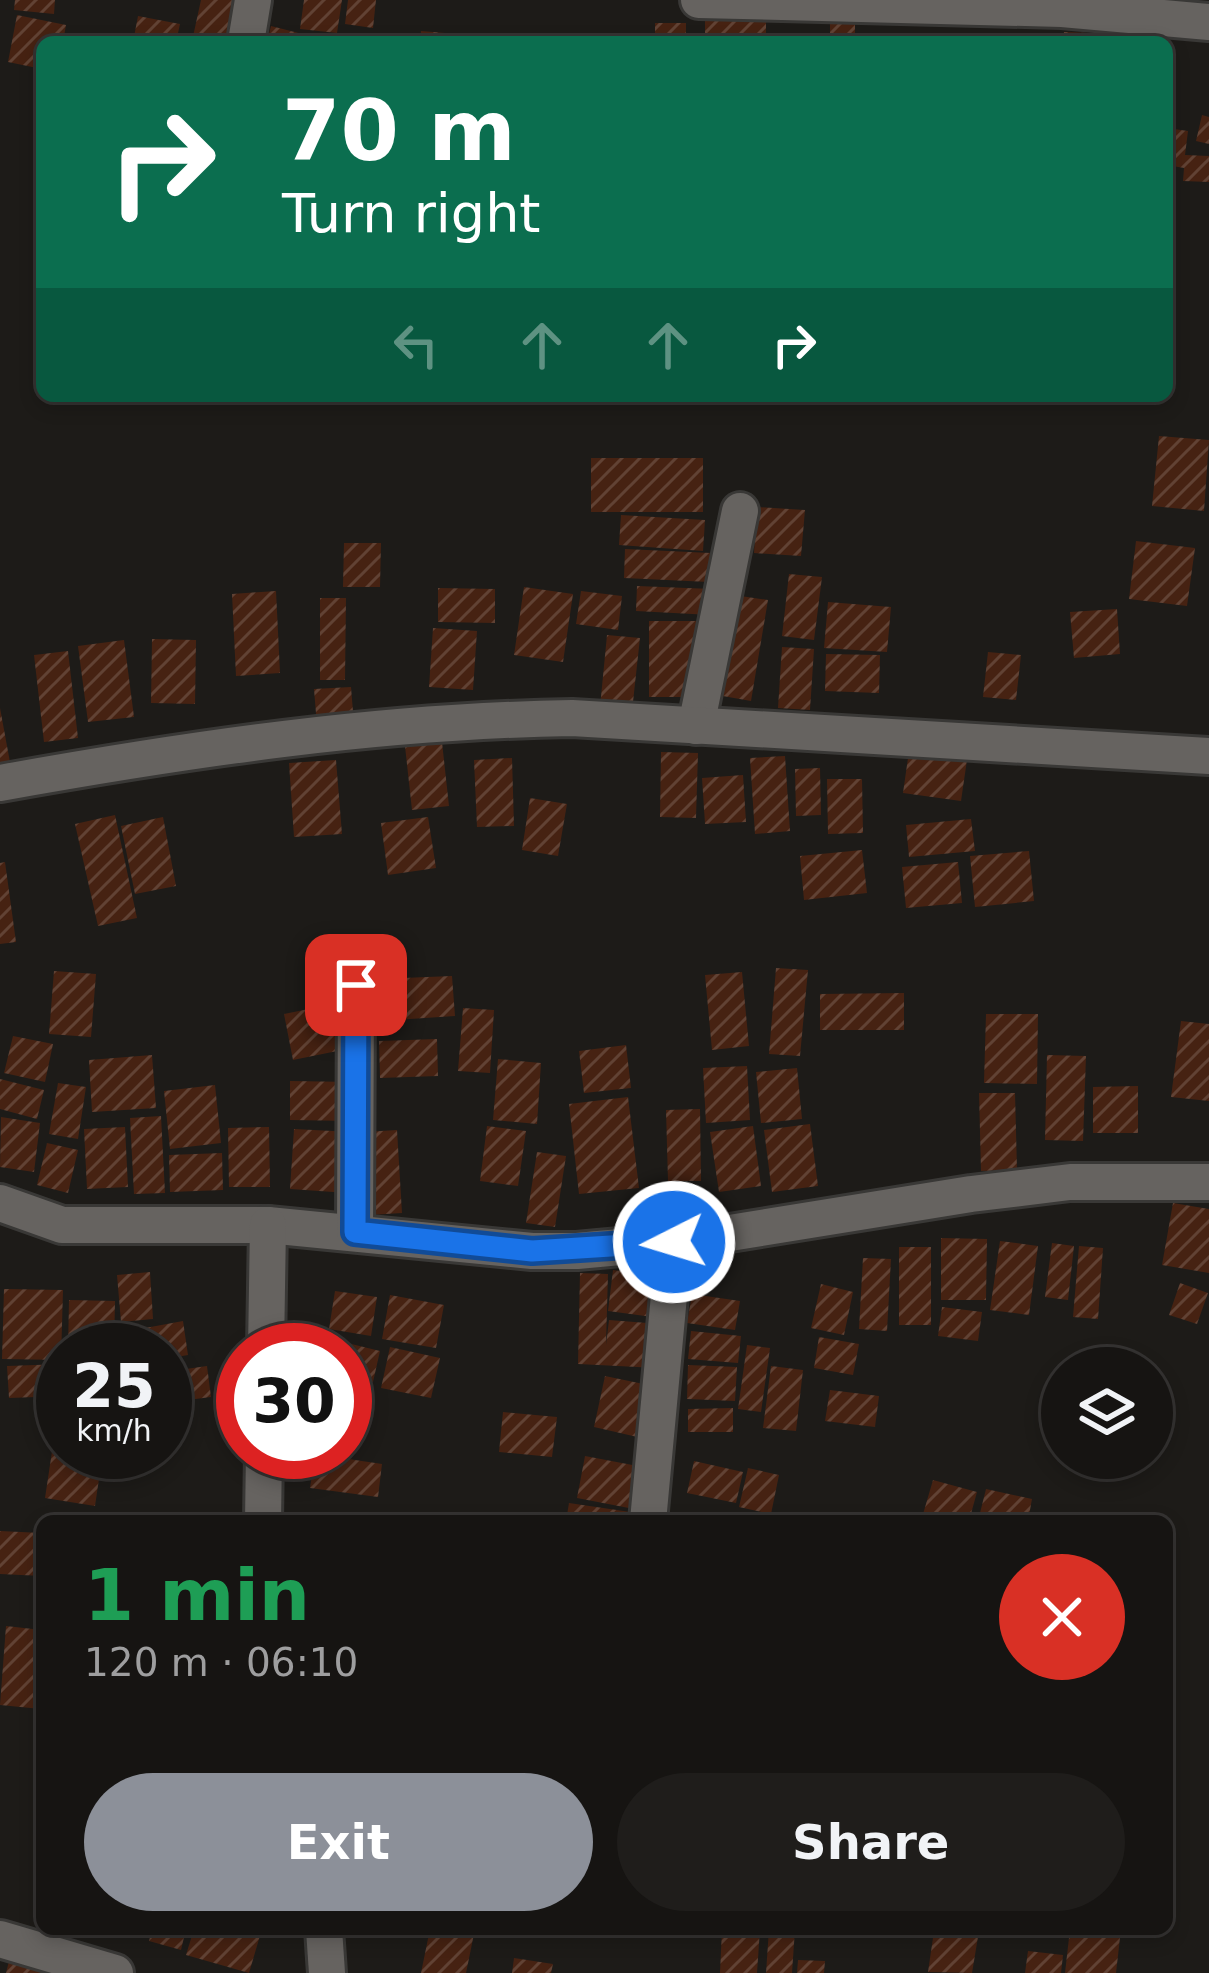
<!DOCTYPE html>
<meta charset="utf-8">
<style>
body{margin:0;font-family:"DejaVu Sans",sans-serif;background:#1f1d1b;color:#f1f3f6;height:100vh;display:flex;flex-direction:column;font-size:45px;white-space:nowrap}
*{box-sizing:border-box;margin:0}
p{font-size:39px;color:#9e9e9f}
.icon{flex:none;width:66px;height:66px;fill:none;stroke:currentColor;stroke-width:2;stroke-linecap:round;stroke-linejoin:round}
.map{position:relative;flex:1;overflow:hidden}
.sheet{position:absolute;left:36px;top:1515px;width:1137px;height:420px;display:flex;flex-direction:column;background:#161412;border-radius:18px;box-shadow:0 6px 18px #0003,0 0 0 3px #353332}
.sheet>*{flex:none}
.banner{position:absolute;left:36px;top:36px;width:1137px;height:366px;border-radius:18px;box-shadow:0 6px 18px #0003,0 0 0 3px #353332;background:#0b6e4f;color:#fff;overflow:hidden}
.controls{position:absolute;left:1041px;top:1347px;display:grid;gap:24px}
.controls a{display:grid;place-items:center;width:132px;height:132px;border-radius:50%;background:#161412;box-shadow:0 6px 18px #0003,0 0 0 3px #353332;font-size:60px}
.speed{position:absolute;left:36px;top:1323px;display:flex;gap:24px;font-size:60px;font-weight:700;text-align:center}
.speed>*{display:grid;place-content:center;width:156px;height:156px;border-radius:50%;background:#161412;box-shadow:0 6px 18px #0003,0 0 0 3px #353332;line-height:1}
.speed small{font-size:30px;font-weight:400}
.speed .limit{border:18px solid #d22;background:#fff;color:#111}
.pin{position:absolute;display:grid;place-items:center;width:102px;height:102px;color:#fff;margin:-51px;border-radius:24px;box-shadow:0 6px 18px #0006}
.me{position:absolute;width:132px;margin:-66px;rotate:265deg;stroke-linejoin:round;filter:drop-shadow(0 0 9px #0008)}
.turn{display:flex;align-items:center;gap:42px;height:252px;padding:0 48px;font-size:54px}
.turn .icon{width:156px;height:156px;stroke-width:2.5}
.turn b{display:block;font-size:84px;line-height:102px}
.lanes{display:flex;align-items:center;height:114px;padding:0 48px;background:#0003;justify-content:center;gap:60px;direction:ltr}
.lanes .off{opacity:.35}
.round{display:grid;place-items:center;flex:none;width:126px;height:126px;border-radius:63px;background:#1f1d1b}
.headline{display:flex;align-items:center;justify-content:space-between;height:204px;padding:0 48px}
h1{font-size:72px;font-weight:800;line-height:90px;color:#1e9e55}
.button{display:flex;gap:24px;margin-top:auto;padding:24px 48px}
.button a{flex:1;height:138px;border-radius:72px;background:#8c9099;color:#fff;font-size:48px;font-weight:800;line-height:138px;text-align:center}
.button a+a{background:#1f1d1b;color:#f1f3f6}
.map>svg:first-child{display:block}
.building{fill:url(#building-hatch)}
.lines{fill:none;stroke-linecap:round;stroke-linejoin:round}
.minor-casing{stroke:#393836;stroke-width:42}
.minor{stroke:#666360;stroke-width:36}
.route-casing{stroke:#114b97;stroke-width:30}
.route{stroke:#1a73e8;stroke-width:21}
</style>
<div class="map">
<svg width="1209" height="1973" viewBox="0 0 1209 1973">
<defs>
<pattern id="building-hatch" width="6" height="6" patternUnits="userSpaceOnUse" patternTransform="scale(3)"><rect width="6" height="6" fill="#462212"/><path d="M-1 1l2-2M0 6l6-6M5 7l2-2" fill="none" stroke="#614234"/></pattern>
</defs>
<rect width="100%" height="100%" fill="#1d1b18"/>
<g class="building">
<path d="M15,0h40l-1,14 -40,-4z"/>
<path d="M201,0h34l-9,42 -34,-1z"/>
<path d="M304,0h38l-5,33 -37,-4z"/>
<path d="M348,0h28l-3,28 -28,-4z"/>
<path d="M705,6h61v34l-61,1z"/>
<path d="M17,15l49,10 -3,17h-21v27l-34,-7z"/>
<path d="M138,16l42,8 -4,18h-43z"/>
<path d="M855,18v24h-25v-23z"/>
<rect x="655" y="23" width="31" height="19"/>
<path d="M271,26l55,14v2h-59z"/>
<path d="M421,31l48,4 -1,7h-48z"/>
<path d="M1064,32l50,2v8h-51z"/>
<path d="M1202,115l7,2v27l-13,-3z"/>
<path d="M1167,128l21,3 -3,24 24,1v26l-26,-1 1,-13 -17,-3z"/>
<path d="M1159,436l50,4 -5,71 -52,-5z"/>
<rect x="591" y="458" width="112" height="54"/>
<path d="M757,507l48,3 -4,46 -47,-3z"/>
<path d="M621,515l84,5 -2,31 -84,-6z"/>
<path d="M1136,541l59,7 -8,58 -58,-7z"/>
<path d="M344,543h37l-1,44h-37z"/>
<path d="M625,549l86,4 -2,29 -85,-4z"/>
<path d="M789,574l33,3 -8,63 -32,-4z"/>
<path d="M637,586l75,3 -1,26 -75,-4z"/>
<path d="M524,587l49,7 -10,68 -49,-7z"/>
<path d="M438,588l57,1v34l-57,-1z"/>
<path d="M276,591l4,82 -44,3 -4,-82z"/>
<path d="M581,591l41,5 -4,34 -42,-6z"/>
<path d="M734,595l34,5 -17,101 -34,-6z"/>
<path d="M320,598h26l-1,82h-25z"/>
<path d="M828,602l63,5 -4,45 -63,-4z"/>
<path d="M1117,609l3,45 -46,4 -4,-46z"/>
<path d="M649,621h47l-1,76h-46z"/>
<path d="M433,628l44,3 -4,59 -44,-3z"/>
<path d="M607,635l33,3 -8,73 -32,-4z"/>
<path d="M152,639l44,1 -1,64 -44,-1z"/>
<path d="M124,640l10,77 -46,5 -10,-76z"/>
<path d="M782,647l32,2 -4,61 -32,-2z"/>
<path d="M68,651l10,87 -34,4 -10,-87z"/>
<path d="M988,652l33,3 -5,45 -33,-3z"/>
<path d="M826,654l54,1 -1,38 -54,-2z"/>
<path d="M351,687l3,37 -37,2 -3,-37z"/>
<path d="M0,708l12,65 -12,1z"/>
<path d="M441,733l8,73 -37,4 -8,-73z"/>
<path d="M909,751l58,9 -6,41 -58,-8z"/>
<path d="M661,752l37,1 -2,65 -36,-1z"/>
<path d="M785,756l5,75 -35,3 -5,-76z"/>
<path d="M512,758l2,68 -37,1 -3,-67z"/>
<path d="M336,760l6,74 -48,3 -5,-74z"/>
<path d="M820,768l1,47 -25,1 -1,-47z"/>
<path d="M743,775l3,47 -41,2 -3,-46z"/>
<path d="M827,779h35l1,54 -35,1z"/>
<path d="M530,798l37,6 -9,52 -36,-6z"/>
<path d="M115,815l22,103 -39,8 -23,-102z"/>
<path d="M163,817l13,69 -41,8 -14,-68z"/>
<path d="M428,817l8,51 -48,7 -7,-52z"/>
<path d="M971,819l4,32 -66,6 -3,-32z"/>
<path d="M862,850l5,43 -63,7 -4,-44z"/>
<path d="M1029,851l5,50 -59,6 -5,-51z"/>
<path d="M5,862l11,80 -16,2v-81z"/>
<path d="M958,862l4,41 -56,5 -4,-41z"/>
<path d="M776,968l32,2 -8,86 -31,-2z"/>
<path d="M54,971l42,3 -5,63 -42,-3z"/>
<path d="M742,972l7,74 -37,4 -7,-75z"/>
<path d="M452,976l3,40 -75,5 -2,-42z"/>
<path d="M904,993v37h-84v-36z"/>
<path d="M343,1002l9,46 -59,12 -9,-46z"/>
<path d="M463,1008l31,2 -4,63 -32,-2z"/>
<path d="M986,1014h52l-1,70 -53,-1z"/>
<path d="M1181,1021l28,3v77l-38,-4z"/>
<path d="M13,1036l40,8 -8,38 -41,-9z"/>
<path d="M437,1039l1,37 -58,2 -1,-37z"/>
<path d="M626,1045l5,43 -47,5 -5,-42z"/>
<path d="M152,1055l4,53 -64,4 -3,-52z"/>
<path d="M1047,1055l39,1 -3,85 -38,-1z"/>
<path d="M498,1059l43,4 -4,61 -44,-4z"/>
<path d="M747,1066l3,54 -44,3 -3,-55z"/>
<path d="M797,1068l5,51 -41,4 -5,-51z"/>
<path d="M0,1079l44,11 -7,29 -37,-10z"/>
<path d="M290,1081l63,1v39l-63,-1z"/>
<path d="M58,1083l28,4 -8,52 -29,-5z"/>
<path d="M215,1085l6,58 -51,6 -6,-58z"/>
<path d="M1138,1086v47h-45v-46z"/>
<path d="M979,1093h36l2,77 -36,1z"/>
<path d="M628,1097l11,91 -60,6 -10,-90z"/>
<path d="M700,1109l1,72h-33l-2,-71z"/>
<path d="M161,1116l4,77 -31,1 -4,-76z"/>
<path d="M1,1117l39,6 -6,49 -34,-5z"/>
<path d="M810,1124l8,62 -46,6 -8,-62z"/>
<path d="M487,1126l39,5 -8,55 -38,-5z"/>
<path d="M753,1126l8,60 -42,6 -9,-60z"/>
<path d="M125,1127l3,60 -41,2 -3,-60z"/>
<path d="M269,1127l1,60h-41l-1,-59z"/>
<path d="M294,1129l58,3 -4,61 -58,-4z"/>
<path d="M397,1130l5,83 -32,2 -5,-83z"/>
<path d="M47,1143l31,7 -10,43 -31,-8z"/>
<path d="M537,1152l29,4 -11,71 -29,-4z"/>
<path d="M222,1153l1,37 -53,2 -1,-37z"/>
<path d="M1173,1203l36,6v64l-47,-8z"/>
<path d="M941,1238l46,1 -1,61h-45z"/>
<path d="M1000,1241l38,5 -9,69 -39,-5z"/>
<path d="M1052,1243l22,3 -6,54 -23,-3z"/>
<path d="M1079,1246l24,2 -5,71 -25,-2z"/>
<rect x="899" y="1247" width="32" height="78"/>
<path d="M863,1258l28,1 -4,72 -28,-2z"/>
<path d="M613,1270l52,7 -5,41 -52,-7z"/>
<path d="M150,1272l3,47 -32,3 -4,-47z"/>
<path d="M580,1273l28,1 -2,71 3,-25 51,4 -3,44 -79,-4z"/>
<path d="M1180,1283l28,10 -11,31 -28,-9z"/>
<path d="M821,1284l32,8 -9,43 -33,-7z"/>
<path d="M4,1289l59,1 -2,70 -59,-1z"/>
<path d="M335,1291l42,6 -6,39 -42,-7z"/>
<path d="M692,1294l48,7 -5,29 -48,-7z"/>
<path d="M390,1295l54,10 -8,43 -54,-9z"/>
<path d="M69,1300l46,1 -1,49h-46z"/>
<path d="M942,1307l40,5 -4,29 -40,-5z"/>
<path d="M183,1321l5,34 -23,4v-9h-33l-3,-19z"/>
<path d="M691,1331l50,5 -3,27 -50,-4z"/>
<path d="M300,1333l28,4 -2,13h-28z"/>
<path d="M819,1337l40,7 -6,31 -39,-7z"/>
<path d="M335,1340l45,11 -7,31 -28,-7v-25h-13z"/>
<path d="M747,1345l23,3 -9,64 -23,-3z"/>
<path d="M390,1347l50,11 -9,40 -50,-10z"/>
<path d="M63,1364v32l-54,2 -2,-32z"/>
<path d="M688,1365l49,2 -2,34 -48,-2z"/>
<path d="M207,1366l4,31 -46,6v-31z"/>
<path d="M771,1366l32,4 -7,61 -33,-3z"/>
<path d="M605,1376l53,11 -12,52 -52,-12z"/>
<path d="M345,1382l27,7 -6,20 -21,-5z"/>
<path d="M830,1390l49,6 -4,31 -50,-6z"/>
<path d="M733,1408v24h-45v-23z"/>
<path d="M503,1412l54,5 -5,40 -53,-5z"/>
<path d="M56,1425l7,1v26h40l-8,54 -50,-8z"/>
<path d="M315,1454l67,10 -4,33 -68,-9z"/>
<path d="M585,1456l58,11 -9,42 -57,-11z"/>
<path d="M694,1461l49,11 -7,31 -49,-10z"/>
<path d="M748,1468l31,7 -8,39 -32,-7z"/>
<path d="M933,1480l44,12 -8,29h-48z"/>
<path d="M986,1489l46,10 -4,22h-50z"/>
<path d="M569,1503l75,11 -1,7h-77z"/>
<path d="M0,1531l42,2v43l-42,-2z"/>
<path d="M6,1626l36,4 -1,79 -41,-4z"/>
<path d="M152,1929h34l-5,21 -32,-9z"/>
<path d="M194,1929h68l-13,44 -63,-18z"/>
<path d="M430,1929h45l-9,44h-45z"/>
<path d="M722,1929h38l-3,44h-37z"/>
<path d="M769,1929h26l-3,44h-26z"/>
<path d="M1070,1929h51l-5,44h-51z"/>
<path d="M934,1931l44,6 -6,36 -44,-1z"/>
<path d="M12,1949l41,24h-47z"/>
<path d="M1028,1951l35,4 -2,18h-36z"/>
<path d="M514,1958l39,6 -2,9h-39z"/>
<path d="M798,1960l27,1 -1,12h-27z"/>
</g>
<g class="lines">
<defs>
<g id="minor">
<path d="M699,0l363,9 147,13"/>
<path d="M246,42l7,-42"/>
<path d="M696,726l44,-215"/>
<path d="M0,783c189,-34 379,-62 572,-65l637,38"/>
<path d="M0,1203l62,22h206l264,26h45l97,-9 297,-48 99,-12h139"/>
<path d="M355,1232l1,-247"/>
<path d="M266,1350l2,-125"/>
<path d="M263,1521l1,-69"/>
<path d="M648,1521l26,-279"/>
<path d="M324,1929l3,44"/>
<path d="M0,1939l115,34"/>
</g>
</defs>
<use href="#minor" class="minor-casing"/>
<use href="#minor" class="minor"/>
</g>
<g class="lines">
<defs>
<path id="route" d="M356,985l-1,247 177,19 142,-9"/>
</defs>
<use href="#route" class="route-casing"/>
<use href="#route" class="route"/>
</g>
</svg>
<div class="controls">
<a><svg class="icon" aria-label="layers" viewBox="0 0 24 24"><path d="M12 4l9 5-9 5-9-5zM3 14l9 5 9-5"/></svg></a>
</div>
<div class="speed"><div>25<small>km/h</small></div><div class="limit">30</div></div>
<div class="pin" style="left:356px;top:985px;background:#d93025"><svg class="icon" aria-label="arrive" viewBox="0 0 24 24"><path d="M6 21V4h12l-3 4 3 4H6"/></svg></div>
<svg class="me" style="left:674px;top:1242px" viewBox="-20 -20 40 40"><circle r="17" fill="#1a73e8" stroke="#fff" stroke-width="3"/><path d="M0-11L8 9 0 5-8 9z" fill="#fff"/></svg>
<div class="banner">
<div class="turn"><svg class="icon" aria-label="right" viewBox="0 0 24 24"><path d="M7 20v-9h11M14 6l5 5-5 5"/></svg><div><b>70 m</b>Turn right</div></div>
<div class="lanes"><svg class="icon off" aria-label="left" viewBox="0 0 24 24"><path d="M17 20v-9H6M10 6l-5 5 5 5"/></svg><svg class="icon off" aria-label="ahead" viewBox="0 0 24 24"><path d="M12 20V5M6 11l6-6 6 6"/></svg><svg class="icon off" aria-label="ahead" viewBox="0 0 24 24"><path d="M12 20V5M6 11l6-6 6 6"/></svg><svg class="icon" aria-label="right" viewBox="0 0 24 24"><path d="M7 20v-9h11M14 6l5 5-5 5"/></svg></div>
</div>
<section class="sheet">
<div class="headline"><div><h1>1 min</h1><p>120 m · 06:10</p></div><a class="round" style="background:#d93025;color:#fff"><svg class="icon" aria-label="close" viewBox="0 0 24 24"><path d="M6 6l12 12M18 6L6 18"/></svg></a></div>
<div class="button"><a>Exit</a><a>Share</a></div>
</section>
</div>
